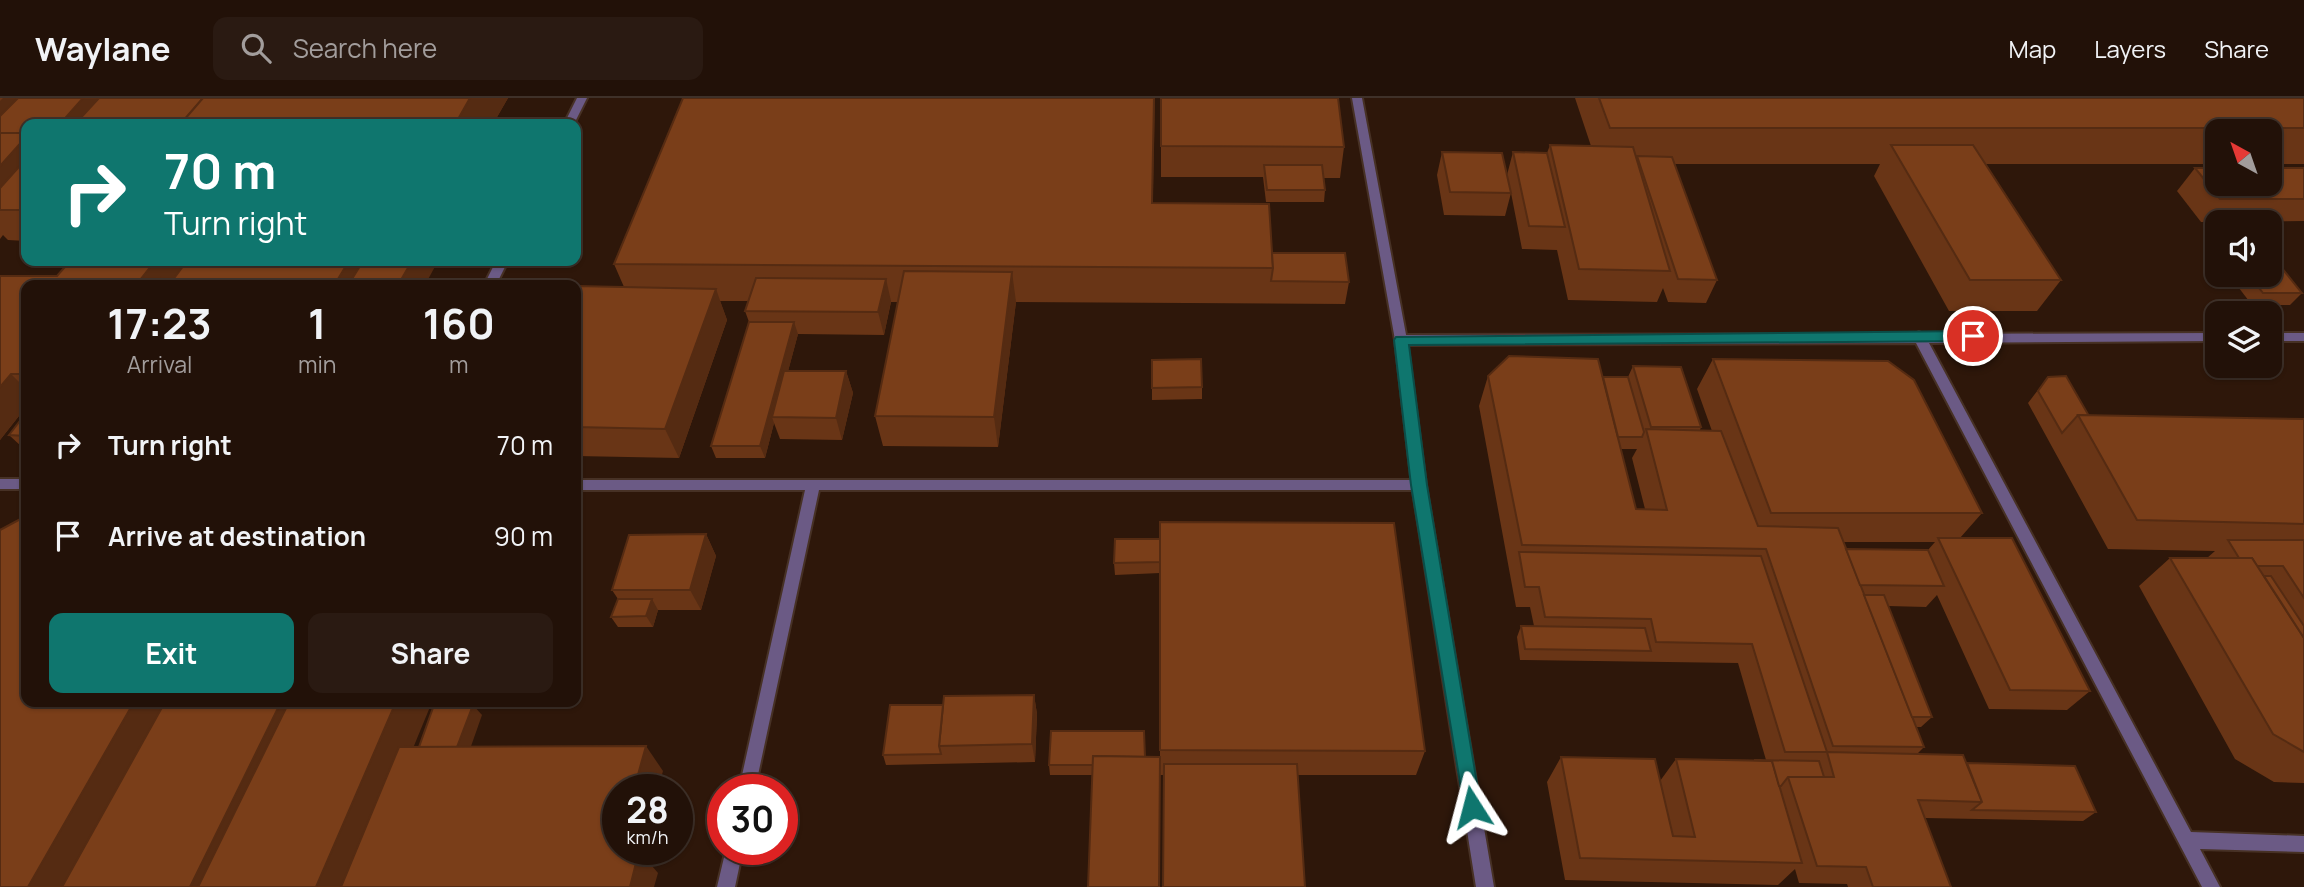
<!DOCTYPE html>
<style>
body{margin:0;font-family:Manrope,sans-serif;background:#2a1a12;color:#f1f3f6;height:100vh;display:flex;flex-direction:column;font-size:26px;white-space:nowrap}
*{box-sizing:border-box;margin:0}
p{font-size:23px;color:#a29d9c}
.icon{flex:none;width:38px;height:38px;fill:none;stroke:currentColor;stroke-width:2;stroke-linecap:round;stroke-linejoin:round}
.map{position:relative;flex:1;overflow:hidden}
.drawer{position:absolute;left:21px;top:182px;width:560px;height:427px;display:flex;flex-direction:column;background:#221108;border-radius:14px;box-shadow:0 2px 5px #0004,0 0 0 2px #3f3129}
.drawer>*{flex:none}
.top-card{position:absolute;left:21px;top:21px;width:560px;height:147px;border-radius:14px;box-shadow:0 2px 5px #0004,0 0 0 2px #3f3129;background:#0f766e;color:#fff;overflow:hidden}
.needle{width:46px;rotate:320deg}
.controls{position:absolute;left:2205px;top:21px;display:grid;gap:14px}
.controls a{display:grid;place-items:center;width:77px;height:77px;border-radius:14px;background:#221108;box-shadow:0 2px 5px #0004,0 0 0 2px #3f3129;font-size:35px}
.speed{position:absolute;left:602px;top:676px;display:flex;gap:14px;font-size:35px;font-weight:700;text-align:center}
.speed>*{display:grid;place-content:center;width:91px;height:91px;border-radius:50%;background:#221108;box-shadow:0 2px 5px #0004,0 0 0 2px #3f3129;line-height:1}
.speed small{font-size:18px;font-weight:400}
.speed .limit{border:10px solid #d22;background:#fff;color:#111}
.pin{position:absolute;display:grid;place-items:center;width:60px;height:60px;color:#fff;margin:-30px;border:4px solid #fff;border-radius:50%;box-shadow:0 2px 7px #0007}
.me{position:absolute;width:77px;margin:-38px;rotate:351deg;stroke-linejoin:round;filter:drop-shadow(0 0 5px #0008)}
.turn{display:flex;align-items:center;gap:24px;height:147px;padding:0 28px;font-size:32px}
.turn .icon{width:91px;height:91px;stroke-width:2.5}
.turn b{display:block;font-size:49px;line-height:60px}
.eta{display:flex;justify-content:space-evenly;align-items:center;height:119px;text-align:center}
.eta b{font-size:42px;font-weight:700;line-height:49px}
.action{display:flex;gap:14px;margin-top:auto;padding:14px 28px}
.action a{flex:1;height:80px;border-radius:14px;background:#0f766e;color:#fff;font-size:28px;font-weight:700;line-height:80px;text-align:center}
.action a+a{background:#2a1a12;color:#f1f3f6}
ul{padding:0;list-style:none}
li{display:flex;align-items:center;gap:21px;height:91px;padding:0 28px}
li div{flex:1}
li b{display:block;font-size:26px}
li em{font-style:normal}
header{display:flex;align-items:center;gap:42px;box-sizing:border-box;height:98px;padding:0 35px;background:#221108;border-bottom:2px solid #3f3129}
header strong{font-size:33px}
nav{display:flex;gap:38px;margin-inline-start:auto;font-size:24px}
.search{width:490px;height:63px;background:#2a1a12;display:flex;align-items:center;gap:18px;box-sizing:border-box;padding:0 24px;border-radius:14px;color:#a29d9c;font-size:26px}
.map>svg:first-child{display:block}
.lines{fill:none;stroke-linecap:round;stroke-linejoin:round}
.service-casing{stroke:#473125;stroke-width:4}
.minor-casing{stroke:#473125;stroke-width:4}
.service{fill:#6b5a85;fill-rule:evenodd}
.minor{fill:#6b5a85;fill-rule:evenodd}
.wall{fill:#693516;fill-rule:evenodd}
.shaded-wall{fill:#552b12}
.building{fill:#7a3e19;stroke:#552b12;stroke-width:2}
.route{fill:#0f766e;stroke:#0a4d48;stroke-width:2}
</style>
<header>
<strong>Waylane</strong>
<div class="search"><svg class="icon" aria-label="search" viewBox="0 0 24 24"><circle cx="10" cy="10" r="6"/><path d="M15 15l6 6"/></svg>Search here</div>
<nav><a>Map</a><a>Layers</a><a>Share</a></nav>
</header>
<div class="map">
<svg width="2304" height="789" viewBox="0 0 2304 789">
<rect width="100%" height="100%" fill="#2e170a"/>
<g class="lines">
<defs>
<g id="service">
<path d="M577,0h10l-13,26h-10z"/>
<path d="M496,163h12l-12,24h-12z"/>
<path d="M1919,234l5,2 293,-1v8l-288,2 262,489 113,4v16l-104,-3 20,38h-18l-286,-544 -515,2 -6,-5 6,-5 513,-1z"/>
<rect x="2270" y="235" width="34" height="8"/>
<rect x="0" y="381" width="26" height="10"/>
<path d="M576,382h843l5,1 2,4 -2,4 -5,1h-600l-64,299h-16l66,-299h-229z"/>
<path d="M726,751h17l-8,38h-18z"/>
</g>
<path id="minor" d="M1352,0h10l45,242 19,145 68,402h-18l-64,-402 -17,-145z"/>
</defs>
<use href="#service" class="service-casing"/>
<use href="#minor" class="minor-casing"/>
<use href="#service" class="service"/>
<use href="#minor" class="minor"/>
</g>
<g class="wall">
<path d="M0,0h508l-15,26h-467v117l-18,-1 -5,-5 -3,4z"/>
<path d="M1161,0l183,49 -4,31h-17l2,12 -1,12h-58l-3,-25h-102z"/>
<path d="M1575,0h729v66h-34v-33h-53v33h-231l75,116 -24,31h-88l-75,-135 6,-12h-205l42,116 -11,23 -38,-1 -5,-14 -6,14 -89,-2 -11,-50 -35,-1 -11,-56 -6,23 -61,-1 -7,-40 5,-23 65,23 6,-23 34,1 3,-8 41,1z"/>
<path d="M2195,70h109v53l-103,1 -24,-31z"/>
<path d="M1153,105l119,50 77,29 -4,22 -329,-2 -18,145 -115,-1 -8,-30 23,-114h-7l-7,33 -86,-1 -10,37h58l7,22 -11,47 -62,-1 -6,-16 -9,35h-49l-5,-12 38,-124 -4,-11 4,-10h-29l7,19 -48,138 -103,-2v-170l48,1 -10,-23z"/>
<path d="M438,163l-412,24v122l-26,33v-164h57z"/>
<path d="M2229,177h41l32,18 -12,12h-38z"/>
<path d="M1713,261l269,154 -22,25 130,153 -23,19 -78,-1 -52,-114 -11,12 -38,-1 44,111 -11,10h-5l8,20 -7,7 50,9 129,49 -13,9 -158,-3 26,69h-103l-1,-3 -48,-1 -4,-14 -17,16 -213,-5 -18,-98 14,-25 99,24 16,-22 90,1 -28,-97 -218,-3 -3,-23 4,-11h13l-4,-19h-14l-37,-201 9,-30 140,1 5,-11 68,61 -1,3 12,1 -15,-42zM1621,351h16l-5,9 13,51h-9zM1843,444h92l-7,8 -82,-1z"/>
<path d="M1152,262l50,27v12l-50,1z"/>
<path d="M2048,279l41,39 215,3v364l-30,-1 -39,-23 -96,-173 31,-28h37l8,-7 -107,-2 -80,-146z"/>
<path d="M26,315v34h-4l-13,-12z"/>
<path d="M706,436l10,22 -15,54h-43l-5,17h-35l-7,-10 7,-18 -6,-9z"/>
<path d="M1160,441l265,212 -9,24h-366l-1,-10 96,-8h15v-184l-45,2 -1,-12z"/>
<path d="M1034,597l3,19 -2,48 -149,3 -3,-10 60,-50z"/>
</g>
<g class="shaded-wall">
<path d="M3,0h55l-58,48v-45z"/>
<path d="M83,0h37l-22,26h-38z"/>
<path d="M470,0h38l-15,26h-35l-1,-3z"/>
<path d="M1154,0h1l-3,141v-36z"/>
<path d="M26,39v72l-26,1v-44z"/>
<path d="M155,163h36l-18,24h-37z"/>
<path d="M349,163h29l-15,24 -25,-6z"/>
<path d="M412,163h26l-13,24h-27z"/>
<path d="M1012,174l4,30 -18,145 -4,-30z"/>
<path d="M886,181l5,22 -7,34 -6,-23z"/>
<path d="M716,191l11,31 -48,138 -14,-29z"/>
<path d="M794,224l4,12 -22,83h-4l2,6 -9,35 -5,-12z"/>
<path d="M846,273l7,22 -11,47 -6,-22z"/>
<path d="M11,276l15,15v18l-26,33v-53z"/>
<path d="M706,436l10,22 -15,54 -11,-20z"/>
<path d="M652,501l6,11 -5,17 -7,-11z"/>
<path d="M1034,597l3,19 -2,48 -3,-18z"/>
<path d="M134,604h48l-101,185h-53z"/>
<path d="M281,604h48l-86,185h-53z"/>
<path d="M396,604h36l-76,185h-40z"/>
<path d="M473,607l9,10 -20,57 -10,-10z"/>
<path d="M646,648l17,25 -5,18h-24z"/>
<path d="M618,748v3h24l-1,4 17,20 -4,14h-24l-14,-35z"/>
</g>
<g class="building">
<path d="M18,0h65l-23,26h-34v9h-26v-17z"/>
<path d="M99,0h104l-19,22 3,4h-112z"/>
<path d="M203,0h267l-13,23 -273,-1z"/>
<path d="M683,0h471l-2,105 117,1 4,64 -659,-4z"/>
<path d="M1161,0h177l6,49 -183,-1z"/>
<path d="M1599,0h705v30h-694z"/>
<path d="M0,35h26v4l-26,29z"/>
<path d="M1550,47l83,2 37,124 -91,-2z"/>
<path d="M1891,47h82l88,135h-91z"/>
<path d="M1442,54l60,1 9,40 -61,-1z"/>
<path d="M1513,54l34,1 18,74 -36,-1z"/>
<path d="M1637,58l35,1 45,123 -39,-1z"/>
<path d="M26,61v51h-26v-22z"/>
<path d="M1264,67h58l3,25h-58z"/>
<path d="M2195,70h22v16h53v-16h34v31h-84z"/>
<path d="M1272,155h73l4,29 -78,-1 2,-13z"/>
<path d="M70,163h85l-19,24h-110v89h-15l-11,13v-111h57z"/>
<path d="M187,163h162l-11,18h14l11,-18h49l-14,24h-243l7,-8h13z"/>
<path d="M2270,164h7l25,31h-39l-14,-18h21z"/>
<path d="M904,173l108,1 -18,145 -119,-1z"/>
<path d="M756,180l130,1 -8,33 -133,-1z"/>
<path d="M576,188l140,3 -51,140 -89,-2z"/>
<path d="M749,224h45l-34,124h-49z"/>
<path d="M1509,258l89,3 38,150 31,1 -21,-81 75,2 37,95 80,2 86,219 -91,-1 -67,-197 -244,-4 -34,-169z"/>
<path d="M1201,261l1,28 -50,1v-28z"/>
<path d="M1713,261l175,2 26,19 68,133h-211z"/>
<path d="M1633,268l48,1 20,60h-50z"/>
<path d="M784,273h62l-10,47 -64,-1z"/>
<path d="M2066,278l23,40 -11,-1 -16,18 -24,-42 10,-14z"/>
<path d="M1603,279h25l16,55 -2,5h-24z"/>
<path d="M26,315v23l-17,-1z"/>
<path d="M2078,317l226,4v105l-167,-4z"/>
<path d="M26,418v186h108l-106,185h-28v-357z"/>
<path d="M1160,424l234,1 31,228 -265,-1z"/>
<path d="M706,436l-16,56h-78l17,-55z"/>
<path d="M1938,440h74l78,153 -80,-1z"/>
<path d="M1115,441h45v23l-46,1z"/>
<path d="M2228,442h76v58l-21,-32h-26l-5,-8h-13z"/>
<path d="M1846,451l82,1 16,36 -84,-1z"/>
<path d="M1519,454l242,4 66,196h-42l-33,-108 -96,-2 -5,-23 -106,-2 -6,-30h-14z"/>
<path d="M2170,460h82l52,80v114l-31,-18z"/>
<path d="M2264,478h7l33,50v12z"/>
<path d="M1864,497h20l48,122h-20z"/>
<path d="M618,501h34l-6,17 -35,1z"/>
<path d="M1521,528l124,2 6,23 -126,-2z"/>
<path d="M1034,597l-2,49 -93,2 5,-50z"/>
<path d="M165,604h116l-91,185h-128z"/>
<path d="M289,604h107l-80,185h-118z"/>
<path d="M434,607h39l-16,42h-38z"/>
<path d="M890,607h53l-4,41 2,8 -58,1z"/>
<path d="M1051,633h93l1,26 -52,-1v9h-44z"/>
<path d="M646,648l-12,43h-16v57l-2,6 23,-1 -9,36h-289l58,-140z"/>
<path d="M1827,654l136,3 19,47 -64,-2 33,87h-78l-7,-20 -49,-1 -29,-89h46z"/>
<path d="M1093,658l67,1 -1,130h-71z"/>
<path d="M1561,659l94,2 18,77 22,1 -19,-78 96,2 30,102 -222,-5z"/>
<path d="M1754,662l65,1 5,16h-36l-7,9h-2l-7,-25z"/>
<path d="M1967,665l108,3 21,46 -124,-2 10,-8z"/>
<path d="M1164,666h133l8,123h-142z"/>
</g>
<path class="route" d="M1973,233l7,5 -7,5 -564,4 18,140 54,322 -3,6 -6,3 -7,-3 -54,-328 -17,-145 2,-3z"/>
</svg>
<div class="controls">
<a><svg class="needle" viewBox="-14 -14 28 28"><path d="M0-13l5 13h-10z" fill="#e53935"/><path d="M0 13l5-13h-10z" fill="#a29d9c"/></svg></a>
<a><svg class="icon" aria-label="sound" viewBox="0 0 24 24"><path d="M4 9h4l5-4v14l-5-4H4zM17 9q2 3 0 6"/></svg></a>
<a><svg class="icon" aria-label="layers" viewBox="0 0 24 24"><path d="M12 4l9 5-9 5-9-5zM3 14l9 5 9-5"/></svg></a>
</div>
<div class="speed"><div>28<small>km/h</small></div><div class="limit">30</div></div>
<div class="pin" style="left:1973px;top:238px;background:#d93025"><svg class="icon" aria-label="arrive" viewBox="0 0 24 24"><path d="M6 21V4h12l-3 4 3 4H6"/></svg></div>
<svg class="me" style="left:1472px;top:709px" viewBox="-20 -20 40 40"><path d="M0-17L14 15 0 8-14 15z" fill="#0f766e" stroke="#fff" stroke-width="4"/></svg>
<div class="top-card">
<div class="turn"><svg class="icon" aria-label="right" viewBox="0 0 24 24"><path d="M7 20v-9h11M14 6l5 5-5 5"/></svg><div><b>70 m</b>Turn right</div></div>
</div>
<section class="drawer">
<div class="eta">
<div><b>17:23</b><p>Arrival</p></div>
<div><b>1</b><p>min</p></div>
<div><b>160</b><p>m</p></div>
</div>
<ul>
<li><svg class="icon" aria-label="right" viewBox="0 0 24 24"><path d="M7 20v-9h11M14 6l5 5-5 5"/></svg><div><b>Turn right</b></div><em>70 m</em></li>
<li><svg class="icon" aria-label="arrive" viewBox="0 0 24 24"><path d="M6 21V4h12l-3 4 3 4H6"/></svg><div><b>Arrive at destination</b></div><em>90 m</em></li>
</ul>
<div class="action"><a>Exit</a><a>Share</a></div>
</section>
</div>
